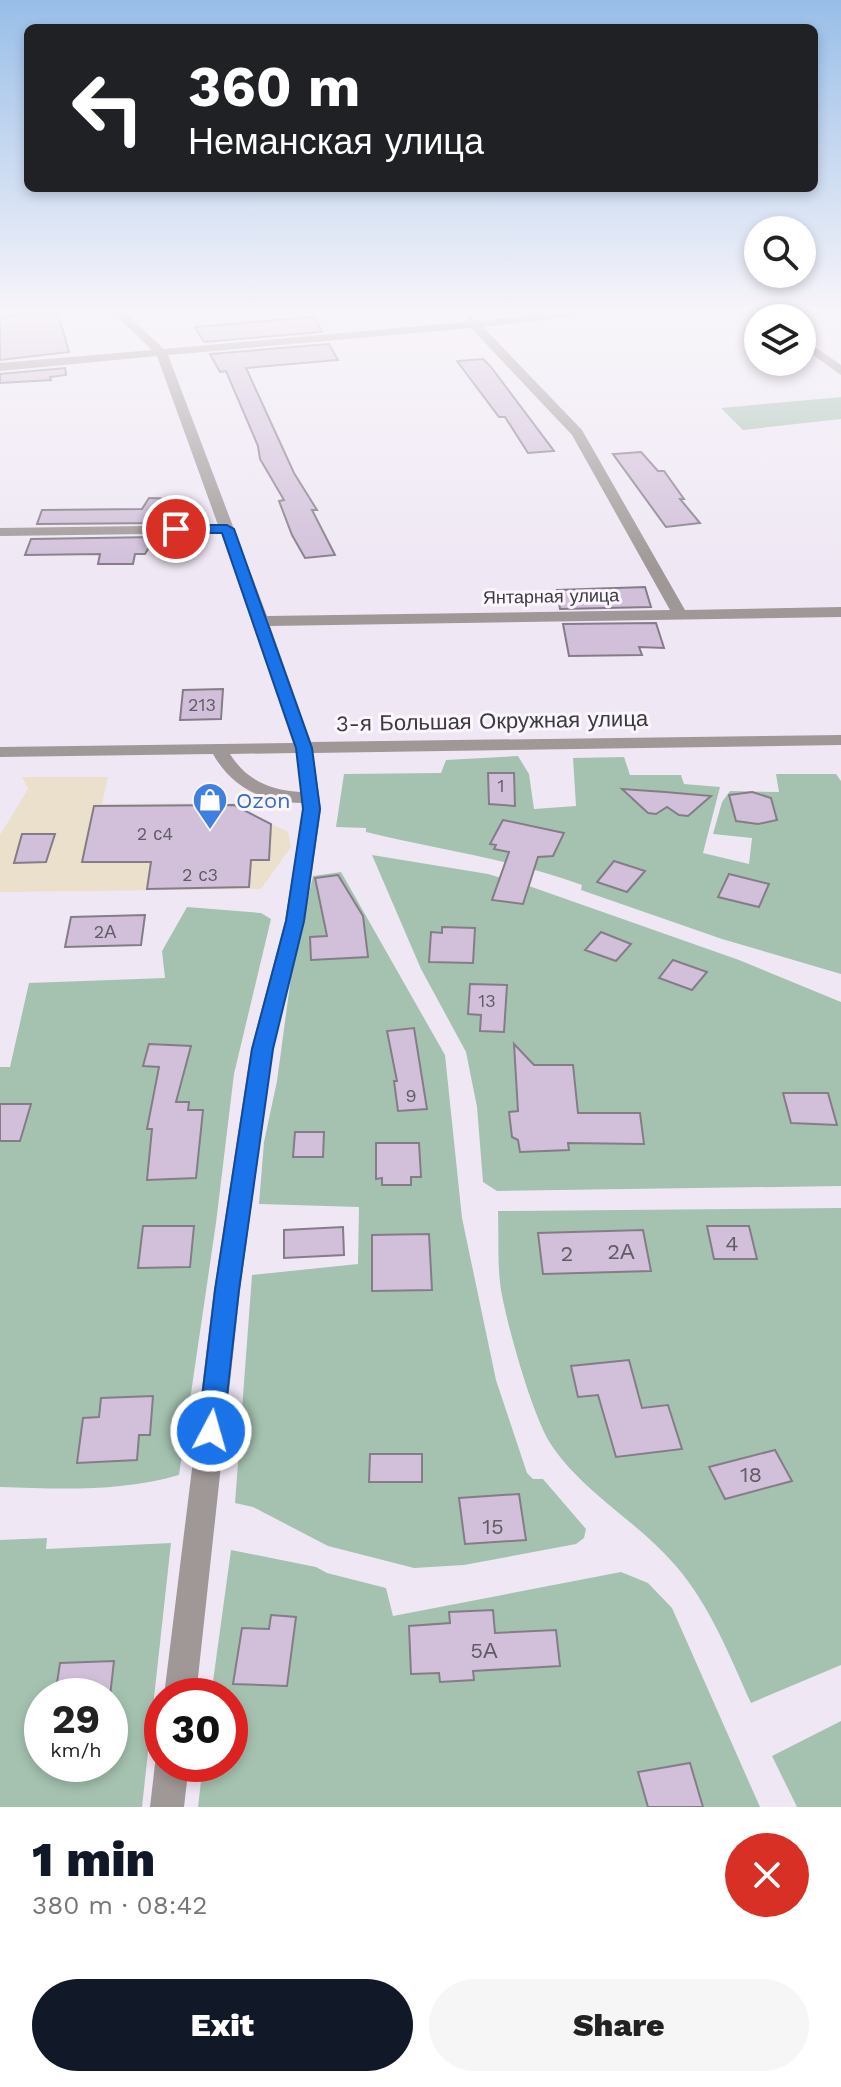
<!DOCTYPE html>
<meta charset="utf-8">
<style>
body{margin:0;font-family:"Work Sans",sans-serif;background:#f6f6f6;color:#222;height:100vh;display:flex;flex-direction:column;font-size:30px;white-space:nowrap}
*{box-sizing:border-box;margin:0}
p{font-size:26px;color:#767676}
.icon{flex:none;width:44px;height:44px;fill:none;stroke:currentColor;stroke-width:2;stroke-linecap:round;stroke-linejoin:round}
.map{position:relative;height:1807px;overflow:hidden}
.side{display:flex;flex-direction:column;background:#fff;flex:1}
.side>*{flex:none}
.guide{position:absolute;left:24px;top:24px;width:794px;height:168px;border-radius:12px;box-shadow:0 4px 12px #0003;background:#202124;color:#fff;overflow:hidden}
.fabs{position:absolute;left:744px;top:216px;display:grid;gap:16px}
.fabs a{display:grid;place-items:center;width:72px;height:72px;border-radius:50%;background:#fff;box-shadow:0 4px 12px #0003;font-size:40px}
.speed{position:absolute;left:24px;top:1678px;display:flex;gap:16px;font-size:40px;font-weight:700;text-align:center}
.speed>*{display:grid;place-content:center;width:104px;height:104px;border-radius:50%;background:#fff;box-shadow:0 4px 12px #0003;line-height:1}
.speed small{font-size:20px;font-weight:400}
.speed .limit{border:12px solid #d22;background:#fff;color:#111}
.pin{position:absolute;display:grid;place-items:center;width:68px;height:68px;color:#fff;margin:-34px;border:4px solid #fff;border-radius:50%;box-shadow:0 2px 8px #0007}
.me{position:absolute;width:88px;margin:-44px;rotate:6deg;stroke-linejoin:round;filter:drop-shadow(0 0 6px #0008)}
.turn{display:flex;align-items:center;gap:28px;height:168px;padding:0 32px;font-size:36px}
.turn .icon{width:104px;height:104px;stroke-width:2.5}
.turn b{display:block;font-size:56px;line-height:68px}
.round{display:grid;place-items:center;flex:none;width:84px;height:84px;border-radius:42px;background:#f6f6f6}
.summary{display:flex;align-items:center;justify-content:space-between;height:136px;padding:0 32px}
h1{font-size:48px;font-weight:800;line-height:60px;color:#111827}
.primary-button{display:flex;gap:16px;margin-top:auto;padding:16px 32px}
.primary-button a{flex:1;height:92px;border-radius:48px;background:#111827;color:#fff;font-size:32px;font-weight:800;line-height:92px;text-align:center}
.primary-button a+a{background:#f6f6f6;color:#222}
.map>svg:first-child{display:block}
.commercial{fill:#eae0cb}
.green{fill:#a5c2b0;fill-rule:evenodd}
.building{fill:#d2c0da;stroke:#847d88;stroke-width:2}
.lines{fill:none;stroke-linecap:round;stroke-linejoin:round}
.minor{fill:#9f9897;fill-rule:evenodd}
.route{fill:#1a73e8;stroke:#114b97;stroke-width:2}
.labels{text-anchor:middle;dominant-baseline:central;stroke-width:6;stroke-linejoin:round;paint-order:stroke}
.far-street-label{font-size:18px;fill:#3c3a3f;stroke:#fbf6fe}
.number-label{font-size:18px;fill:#625c66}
.street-label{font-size:22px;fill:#3c3a3f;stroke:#fbf6fe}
.shop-label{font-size:22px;fill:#366cbe;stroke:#fbf6fe;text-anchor:start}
.near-number-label{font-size:22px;fill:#625c66}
</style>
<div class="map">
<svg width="841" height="1807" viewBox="0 0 841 1807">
<rect width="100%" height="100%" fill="#efe8f4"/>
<path class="commercial" d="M22,777h86l-6,27 135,-1 4,6 47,23 3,15 -30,42 -261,3v-57l28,-46z"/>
<g class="green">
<path d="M841,397v22l-98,11 -22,-22z"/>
<path d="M518,756l11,18 5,35 42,-3 -3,-48 51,-1 6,18h51l3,9 36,3 -17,66 46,11 3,-26 -39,-4 9,-32 8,-11 49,1 -3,-18h60l5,7v193l-119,-35 -141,-49 1,-5c-69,-26 -144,-35 -216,-53v-4l-30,-1 8,-53 97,-1 5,-13z"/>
<path d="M372,855l116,19 41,12 210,74 102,42v184l-344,5 -14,-9 -6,-75 -11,-55 -45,-83z"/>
<path d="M341,872l104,183 17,163 34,162 31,93 6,6h10l43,50 -2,9 -8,6 -112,21 -50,3 -86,-22 -75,-39 -18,-4 17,-228 106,-11 1,-57 -100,-3 5,-62 13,-61 16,-119 20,-86z"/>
<path d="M187,907l74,6 10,6 -37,155 -18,149 -37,252c-58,17 -119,14 -179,12v-420h10l19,-84 136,-5 -3,-27z"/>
<path d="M841,1208v457l-90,38c-22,-48 -41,-98 -76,-138 -38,-44 -90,-71 -123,-119 -19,-27 -45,-121 -51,-156 -4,-25 -2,-53 -3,-79z"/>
<path d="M47,1538l-1,11 125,-6 -29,264h-142v-267zM42,1696h68v68h-68z"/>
<path d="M231,1550l85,17 11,6 59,15 7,28 228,-44 27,11 24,25 88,199h-562l5,-43h27v-68h-19z"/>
<path d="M841,1721v86h-44l-25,-51z"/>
</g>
<g class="building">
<path d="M20,314h38l11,38 -69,8v-42z"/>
<path d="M314,317l8,15 -118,10 -9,-15z"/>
<path d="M329,344l9,16 -92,8 48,105 23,37h-5l23,45 -30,3 -13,-23 -13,-34 5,-1 -24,-41 -2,-13 -32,-75 -6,1 -10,-18z"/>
<path d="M483,359l8,8 63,84 -26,2 -23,-36h-6l-42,-56z"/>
<path d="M65,368l1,7 -16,2 1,3 -51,3v-9z"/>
<path d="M641,452l17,19h6l20,28h-4l20,24 -34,4 -53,-73z"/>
<path d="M149,498l28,1 -14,24 -126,1 5,-14 100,-1z"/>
<path d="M155,537l-10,17h-10l-2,10h-35l2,-10 -75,1 6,-16z"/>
<path d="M645,587l6,20 -91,2 -3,-19z"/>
<path d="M656,623l8,25 -25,-1 3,8 -73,1 -6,-32z"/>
<path d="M223,689l-2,30 -41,1 3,-30z"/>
<path d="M488,773h26l1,33 -26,-2z"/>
<path d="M622,789l43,3 46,4 -23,20 -9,-1 -12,-8 -11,7 -8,-1z"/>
<path d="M752,792l19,6 6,22 -19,4 -22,-3 -7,-26z"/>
<path d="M234,805l37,19 -2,36h-18l-2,27 -102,2 4,-27h-69l12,-56z"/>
<path d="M503,820l61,13 -11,23 -15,1 -15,47 -31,-4 17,-48 -15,-3 2,-4 -6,-1z"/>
<path d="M22,834h33l-9,28 -32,1z"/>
<path d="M614,861l31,10 -18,21 -30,-10z"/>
<path d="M729,874l40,10 -10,23 -41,-10z"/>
<path d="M338,875l25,41 5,41 -57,3 -1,-23 17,-1 -12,-58z"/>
<path d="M145,915l-4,30 -76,2 6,-30z"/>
<path d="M442,927l33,1 -2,35 -44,-1 2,-30 11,1z"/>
<path d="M601,932l30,12 -15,17 -31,-11z"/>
<path d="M673,960l34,12 -15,18 -33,-12z"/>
<path d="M470,984l37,1 -3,47 -24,-1 1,-16 -13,-1z"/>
<path d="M414,1028l13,81 -29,2 -4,-30h3l-10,-50z"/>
<path d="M149,1044l42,2 -15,56h13l-1,8h15l-7,68 -49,2 5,-51h-5l12,-62 -16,-1z"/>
<path d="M514,1044l20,21h39l5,48h62l4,31 -76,-1 1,7 -49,2 -2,-12 -6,-3 -3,-25 9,-1z"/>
<path d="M783,1093h45l9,32 -46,-2z"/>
<path d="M0,1104h31l-11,37h-20z"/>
<path d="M295,1132h29l-1,25h-30z"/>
<path d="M376,1143h43l2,34h-10v8h-29v-7l-6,1z"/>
<path d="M143,1226h51l-4,41 -52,1z"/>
<path d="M707,1226h42l8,33h-43z"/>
<path d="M343,1227l1,28 -60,3v-28z"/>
<path d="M643,1230l8,41 -108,3 -5,-41z"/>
<path d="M429,1234l3,56 -60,1v-56z"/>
<path d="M629,1360l13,48 26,-3 14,44 -66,8 -18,-62 -20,2 -7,-31z"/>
<path d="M153,1396l-3,39h-11l-2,25 -60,3 6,-45 16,-1 2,-19z"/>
<path d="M775,1450l17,31 -67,18 -16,-32z"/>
<path d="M370,1454h52v28h-53z"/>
<path d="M519,1494l7,46 -61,4 -6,-46z"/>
<path d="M493,1610l2,23 61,-3 4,36 -87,5 1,9 -34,2 -1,-9 -28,1 -2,-48 41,-3 -1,-11z"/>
<path d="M271,1615l25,2 -9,69 -54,-2 9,-56 27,1z"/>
<path d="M114,1661l-4,35h-55l5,-33z"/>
<path d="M690,1763l13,44h-55l-10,-35z"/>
</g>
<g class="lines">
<g class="minor">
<path d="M114,314h12l38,35 302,-27 4,-5 7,4 71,-7h47l-112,13 99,103 103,180 156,-3v10l-571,9 41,116 530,-7v10l-528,8 8,56 -16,112 -32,128 -33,241 -44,406h-32l50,-406 37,-241 34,-128 18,-112 -1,-6c-38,0 -70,-15 -89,-49l-213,3v-10l293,-4 -72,-210 -221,3v-8l218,-3 -61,-169 -157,15v-8l152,-13zM471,328l101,107 98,175 -403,6 -99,-261zM296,753l5,39c-30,-1 -55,-12 -71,-38z"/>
<path d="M764,314h12l3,4h-12z"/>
<path d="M802,338l39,27v10l-39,-28z"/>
<path d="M160,1752l2,12h27l-5,43h-34l5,-43z"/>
</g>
</g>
<linearGradient id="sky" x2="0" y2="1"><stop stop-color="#98bee8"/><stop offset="0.55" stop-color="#f8f5fa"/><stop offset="1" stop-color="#f8f5fa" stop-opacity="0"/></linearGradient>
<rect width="841" height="567" fill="url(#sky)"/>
<path class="route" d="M227,525l7,4 78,219 8,61 -16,112 -31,128 -34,241 -16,141 -3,7 -9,3 -9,-3 -4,-7 17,-141 37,-241 34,-128 17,-112 -7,-61 -74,-215h-46l-6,-4 6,-4z"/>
<defs>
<symbol id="shop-pin" viewBox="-11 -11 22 30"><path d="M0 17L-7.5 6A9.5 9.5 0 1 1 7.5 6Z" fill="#3f7fe0" stroke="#fbf6fe"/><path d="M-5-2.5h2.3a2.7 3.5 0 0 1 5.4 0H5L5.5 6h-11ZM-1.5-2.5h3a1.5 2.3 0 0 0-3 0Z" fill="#fff"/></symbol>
</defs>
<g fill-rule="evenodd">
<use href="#shop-pin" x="190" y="780" width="40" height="54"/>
</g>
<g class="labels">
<g class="far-street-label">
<text transform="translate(551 596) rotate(-1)">Янтарная улица</text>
</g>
<g class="number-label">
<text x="202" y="704">213</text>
<text x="501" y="785">1</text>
<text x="155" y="833">2 с4</text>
<text x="200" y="874">2 с3</text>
<text x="105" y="931">2А</text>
<text x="487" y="1000">13</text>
<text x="411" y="1095">9</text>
</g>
<g class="street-label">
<text transform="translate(492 721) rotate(-1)">3-я Большая Окружная улица</text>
</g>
<g class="shop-label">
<text x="236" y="800">Ozon</text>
</g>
<g class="near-number-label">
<text x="732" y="1243">4</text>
<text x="621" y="1251">2А</text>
<text x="567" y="1253">2</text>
<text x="751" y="1474">18</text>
<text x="493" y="1526">15</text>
<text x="484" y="1650">5А</text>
</g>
</g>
</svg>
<div class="fabs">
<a><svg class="icon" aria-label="search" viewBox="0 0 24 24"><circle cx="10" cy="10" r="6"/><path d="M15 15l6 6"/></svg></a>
<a><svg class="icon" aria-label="layers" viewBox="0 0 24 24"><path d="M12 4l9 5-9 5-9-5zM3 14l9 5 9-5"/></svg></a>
</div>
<div class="speed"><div>29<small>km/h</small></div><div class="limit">30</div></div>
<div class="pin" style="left:176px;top:529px;background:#d93025"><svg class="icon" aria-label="arrive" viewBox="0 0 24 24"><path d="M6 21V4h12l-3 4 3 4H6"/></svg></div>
<svg class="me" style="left:211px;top:1431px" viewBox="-20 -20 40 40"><circle r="17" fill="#1a73e8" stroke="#fff" stroke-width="3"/><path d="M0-11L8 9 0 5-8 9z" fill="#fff"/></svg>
<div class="guide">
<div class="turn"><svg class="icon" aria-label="left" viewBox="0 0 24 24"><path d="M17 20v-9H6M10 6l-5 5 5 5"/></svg><div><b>360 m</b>Неманская улица</div></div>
</div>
</div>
<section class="side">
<div class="summary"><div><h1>1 min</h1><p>380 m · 08:42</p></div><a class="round" style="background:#d93025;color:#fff"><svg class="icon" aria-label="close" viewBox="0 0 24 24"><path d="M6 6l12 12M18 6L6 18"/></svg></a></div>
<div class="primary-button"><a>Exit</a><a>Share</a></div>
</section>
